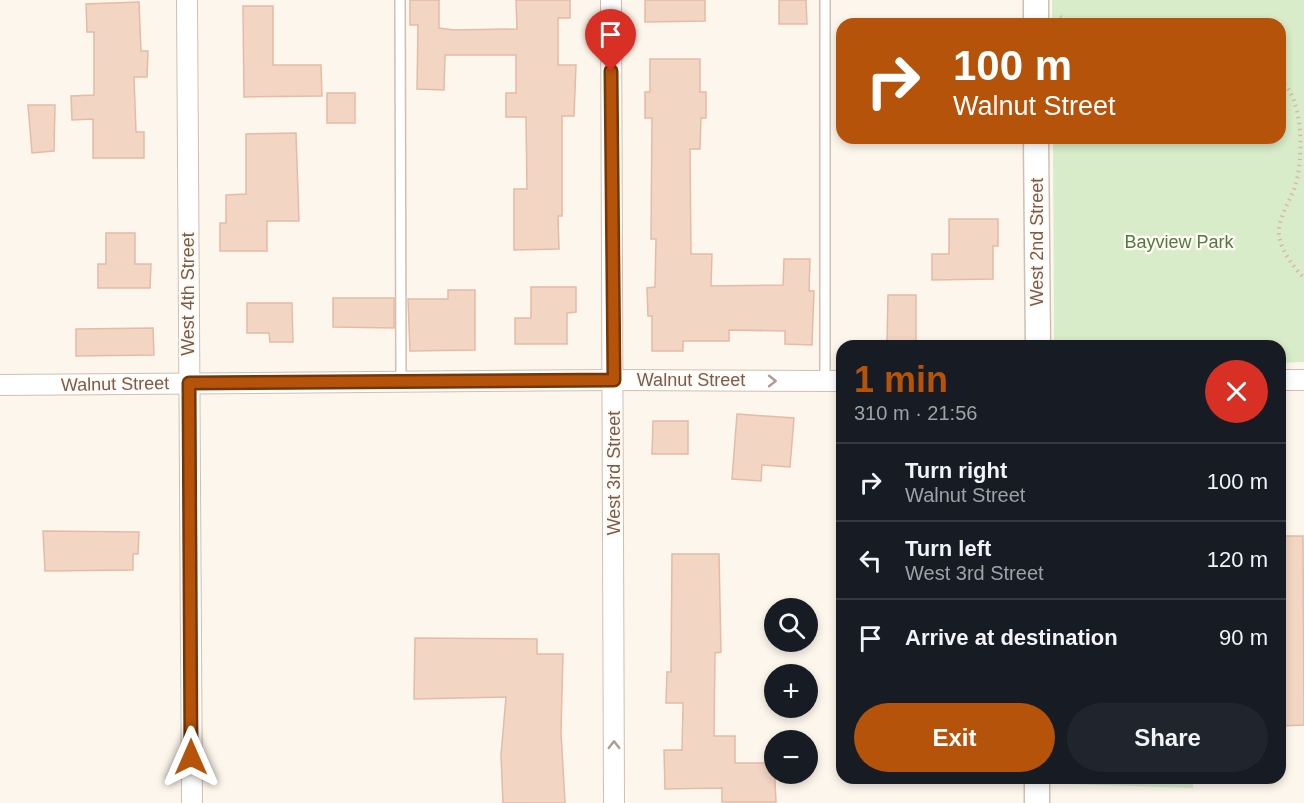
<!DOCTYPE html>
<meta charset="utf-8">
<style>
body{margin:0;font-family:Arial,sans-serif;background:#20242c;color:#f1f3f6;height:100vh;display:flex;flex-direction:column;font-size:22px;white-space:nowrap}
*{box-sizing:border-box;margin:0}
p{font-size:20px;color:#9ea1a6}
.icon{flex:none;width:33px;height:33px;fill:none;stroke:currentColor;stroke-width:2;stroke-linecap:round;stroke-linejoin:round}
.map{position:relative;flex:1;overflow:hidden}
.side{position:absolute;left:836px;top:340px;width:450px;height:444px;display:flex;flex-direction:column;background:#171b24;border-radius:18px;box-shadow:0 3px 9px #0003}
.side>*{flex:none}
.top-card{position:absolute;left:836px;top:18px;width:450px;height:126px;border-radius:18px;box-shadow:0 3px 9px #0003;background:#b45309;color:#fff;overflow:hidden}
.buttons{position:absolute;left:764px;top:598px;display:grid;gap:12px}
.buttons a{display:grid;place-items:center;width:54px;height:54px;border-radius:50%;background:#171b24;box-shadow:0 3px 9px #0003;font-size:30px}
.pin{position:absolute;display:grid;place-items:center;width:51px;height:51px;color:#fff;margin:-62px -26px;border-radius:50% 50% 50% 0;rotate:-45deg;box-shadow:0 0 6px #0007}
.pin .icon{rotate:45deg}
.me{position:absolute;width:66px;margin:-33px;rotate:0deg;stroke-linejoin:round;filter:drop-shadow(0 0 4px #0008)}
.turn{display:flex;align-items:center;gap:21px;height:126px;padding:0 18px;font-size:27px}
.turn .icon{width:78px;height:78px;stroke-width:2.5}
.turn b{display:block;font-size:42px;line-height:51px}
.round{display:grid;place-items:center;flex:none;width:63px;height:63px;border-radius:32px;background:#20242c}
.head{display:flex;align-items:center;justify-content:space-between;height:102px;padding:0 18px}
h1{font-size:36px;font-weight:800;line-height:45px;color:#b45309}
.button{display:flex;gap:12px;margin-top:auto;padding:12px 18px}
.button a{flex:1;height:69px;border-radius:36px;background:#b45309;color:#fff;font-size:24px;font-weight:800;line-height:69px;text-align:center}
.button a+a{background:#20242c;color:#f1f3f6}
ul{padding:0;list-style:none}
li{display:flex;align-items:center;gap:18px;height:78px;padding:0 18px;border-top:2px solid #363941}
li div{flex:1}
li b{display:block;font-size:22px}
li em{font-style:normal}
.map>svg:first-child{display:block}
.green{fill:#d8ecc9}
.building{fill:#f3d5c3;stroke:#e6bba3;stroke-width:1.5}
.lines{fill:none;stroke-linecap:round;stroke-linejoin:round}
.service-casing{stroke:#d1beb0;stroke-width:12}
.minor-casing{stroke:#d1beb0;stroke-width:22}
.tertiary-casing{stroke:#d1beb0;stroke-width:27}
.path{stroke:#d9b8a5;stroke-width:4;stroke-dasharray:1.5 4.5;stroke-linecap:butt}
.service{stroke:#fff;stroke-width:9}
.minor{stroke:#fff;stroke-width:20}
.tertiary{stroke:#fff;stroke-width:24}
.oneway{stroke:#af9d94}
.route-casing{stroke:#753606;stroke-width:15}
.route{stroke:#b45309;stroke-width:10}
.labels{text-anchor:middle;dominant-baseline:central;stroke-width:4.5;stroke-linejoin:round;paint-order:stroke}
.street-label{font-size:18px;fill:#7a5c4d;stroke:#fffaf3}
.park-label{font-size:18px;fill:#537a41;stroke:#fffaf3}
</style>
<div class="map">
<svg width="1304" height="803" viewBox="0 0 1304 803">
<rect width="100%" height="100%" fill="#fdf6ec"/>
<g class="green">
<path d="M1052,0h252v362l-24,1v-17h-226l-1,-208h227v-114h-228z"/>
<path d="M1069,778l124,1v9l-124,-4z"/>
</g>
<g class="building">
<path d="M410,0h29v28l15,2 63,-1 -1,-29h54v18h-12v47h18l-2,51h-12v100h-4l1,33 -45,1v-61h13l-1,-72h-20v-24h10v-38h-71l-1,35 -27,-1 1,-64h-8z"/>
<path d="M645,0h60v21l-60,1z"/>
<path d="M779,0h27l1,24h-28z"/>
<path d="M139,2l2,49h7l-1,26h-13l2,55h8v26h-51v-39l-21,1 -1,-24 23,-1v-63h-7l-1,-28z"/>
<path d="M243,6h30v59h48l1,31 -78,1z"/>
<path d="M650,59h50v33h6v26h-5l-1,31h-10l1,105h21l-1,32 72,-1 1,-26h26l-1,32h5l-2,54 -27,-1v-13l-56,-1v11h-46v10h-31v-35h-4l-1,-28 8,-1 1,-48h-5l1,-121h-7v-26h5z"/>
<rect x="327" y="93" width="28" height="30"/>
<path d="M28,105h27l-1,46 -22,2z"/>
<path d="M296,133l3,88h-32v30h-47v-28h6v-28l20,-1v-60z"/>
<path d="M949,219h49v27h-5v33l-61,1v-26h17z"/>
<path d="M106,233h29v31h16l-1,24h-52v-24h8z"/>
<path d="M531,287h45v25l-9,1v31h-52v-26h16z"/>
<path d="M448,290h27v60l-65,1 -2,-52h40z"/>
<path d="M888,295h28v47l-29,-1z"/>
<path d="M333,298h61v30l-61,-1z"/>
<path d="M247,303h45l1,39h-23l-1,-9h-22z"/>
<path d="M153,328l1,27 -78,1v-27z"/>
<path d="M737,414l57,4 -4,49 -28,-2 -1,16 -29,-2z"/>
<path d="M653,421h35v33h-36z"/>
<path d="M43,531l96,1 -1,22h-5v16l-88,1z"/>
<path d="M1280,536h23l1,189 -24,1z"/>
<path d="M672,554h47l2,98 -6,1 -1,83h21v27h39l2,39h-54v-14l-57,1 -1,-39h18l1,-47h-17l1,-31h4z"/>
<path d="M415,638l122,1v15h26l-2,78 4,71h-62l-2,-48 5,-58 -92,2z"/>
</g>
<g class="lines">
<defs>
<g id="service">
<path d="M400,0l1,381"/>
<path d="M825,0v381"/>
</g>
<g id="minor">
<path d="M187,0l5,803"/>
<path d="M611,0l3,803"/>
<path d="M1280,380h24"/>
<path d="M0,385l614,-5 228,1"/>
</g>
<g id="tertiary">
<path d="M1036,0v24"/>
<path d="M1036,138l2,208"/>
<path d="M1037,778v25"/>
</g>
</defs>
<use href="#service" class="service-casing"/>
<use href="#minor" class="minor-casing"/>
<use href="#tertiary" class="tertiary-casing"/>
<g class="path">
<path d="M1060,17l12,7"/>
<path d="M1280,80c24,17 24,79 15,107 -6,16 -17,31 -16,48 2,16 14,31 25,43"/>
</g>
<use href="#service" class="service"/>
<use href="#minor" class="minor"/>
<use href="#tertiary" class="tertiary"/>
</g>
<defs><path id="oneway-chevron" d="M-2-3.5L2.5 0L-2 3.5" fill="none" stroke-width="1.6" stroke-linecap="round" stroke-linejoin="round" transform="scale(1.5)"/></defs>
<g class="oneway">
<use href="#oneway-chevron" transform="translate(772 381)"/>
<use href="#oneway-chevron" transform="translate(614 745) rotate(-90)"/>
</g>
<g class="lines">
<defs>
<path id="route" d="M191,757l-2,-374 425,-3 -3,-309"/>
</defs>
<use href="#route" class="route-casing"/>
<use href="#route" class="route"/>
</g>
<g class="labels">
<g class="street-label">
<text transform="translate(1037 242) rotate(-90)">West 2nd Street</text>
<text transform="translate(188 294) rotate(-90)">West 4th Street</text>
<text x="691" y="380">Walnut Street</text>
<text transform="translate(115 384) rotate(-1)">Walnut Street</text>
<text transform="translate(614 473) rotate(-90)">West 3rd Street</text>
</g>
<g class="park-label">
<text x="1179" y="242">Bayview Park</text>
</g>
</g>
</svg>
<div class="buttons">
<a><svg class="icon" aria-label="search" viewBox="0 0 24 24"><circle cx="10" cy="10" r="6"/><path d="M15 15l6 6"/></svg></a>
<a>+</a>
<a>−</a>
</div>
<div class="pin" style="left:611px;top:71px;background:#d93025"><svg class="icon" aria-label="arrive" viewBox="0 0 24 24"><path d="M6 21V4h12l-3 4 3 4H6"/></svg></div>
<svg class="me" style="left:191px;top:757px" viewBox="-20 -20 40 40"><path d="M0-17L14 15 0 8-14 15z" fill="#b45309" stroke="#fff" stroke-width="4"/></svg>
<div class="top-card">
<div class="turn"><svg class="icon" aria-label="right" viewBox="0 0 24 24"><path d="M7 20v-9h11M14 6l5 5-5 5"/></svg><div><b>100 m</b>Walnut Street</div></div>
</div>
<section class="side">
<div class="head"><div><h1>1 min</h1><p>310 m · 21:56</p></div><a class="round" style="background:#d93025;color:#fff"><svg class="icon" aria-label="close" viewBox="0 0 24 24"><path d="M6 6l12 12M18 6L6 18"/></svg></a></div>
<ul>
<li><svg class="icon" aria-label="right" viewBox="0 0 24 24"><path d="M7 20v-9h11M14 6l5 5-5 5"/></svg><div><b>Turn right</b><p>Walnut Street</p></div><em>100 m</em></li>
<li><svg class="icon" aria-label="left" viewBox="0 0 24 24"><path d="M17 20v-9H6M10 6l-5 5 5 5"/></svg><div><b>Turn left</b><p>West 3rd Street</p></div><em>120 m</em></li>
<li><svg class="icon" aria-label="arrive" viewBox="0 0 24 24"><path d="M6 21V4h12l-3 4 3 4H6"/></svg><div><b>Arrive at destination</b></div><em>90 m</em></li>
</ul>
<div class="button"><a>Exit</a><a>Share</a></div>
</section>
</div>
